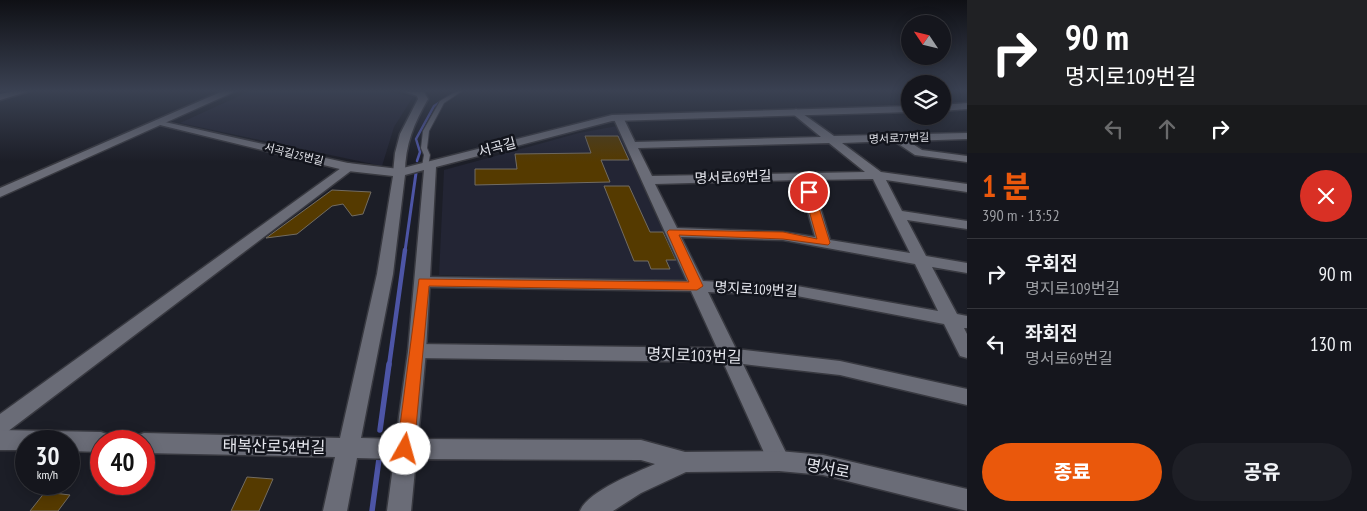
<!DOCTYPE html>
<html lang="ko">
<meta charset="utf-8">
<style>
body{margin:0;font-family:"PT Sans Narrow","Noto Sans KR",sans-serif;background:#1e1f26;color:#f1f3f6;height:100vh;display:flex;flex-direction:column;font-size:19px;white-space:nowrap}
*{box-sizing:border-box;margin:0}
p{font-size:16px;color:#9d9fa4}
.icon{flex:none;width:28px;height:28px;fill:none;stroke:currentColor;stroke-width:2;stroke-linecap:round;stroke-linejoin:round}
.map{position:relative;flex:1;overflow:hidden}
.drawer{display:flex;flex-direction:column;background:#15161d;width:400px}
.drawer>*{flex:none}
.guide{background:#202124;color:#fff;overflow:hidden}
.needle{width:32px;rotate:305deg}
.tools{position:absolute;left:901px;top:15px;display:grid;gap:10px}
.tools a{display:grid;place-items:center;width:50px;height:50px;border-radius:50%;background:#15161d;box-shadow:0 2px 12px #0003,0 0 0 1px #34353b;font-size:25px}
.speed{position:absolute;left:15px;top:430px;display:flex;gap:10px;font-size:25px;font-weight:700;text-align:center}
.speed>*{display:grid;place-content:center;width:65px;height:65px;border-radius:50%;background:#15161d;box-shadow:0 2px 12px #0003,0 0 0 1px #34353b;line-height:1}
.speed small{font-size:12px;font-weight:400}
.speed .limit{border:8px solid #d22;background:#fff;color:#111}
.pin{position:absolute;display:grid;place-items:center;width:42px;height:42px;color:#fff;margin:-21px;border:2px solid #fff;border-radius:50%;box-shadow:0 1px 5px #0007}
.me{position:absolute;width:55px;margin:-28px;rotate:7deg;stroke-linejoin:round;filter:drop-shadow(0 0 4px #0008)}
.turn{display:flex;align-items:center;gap:18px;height:105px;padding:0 15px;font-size:22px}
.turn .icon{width:65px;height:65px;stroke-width:2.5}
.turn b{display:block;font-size:35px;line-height:42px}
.lanes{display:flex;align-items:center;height:48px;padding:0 15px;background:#0003;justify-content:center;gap:25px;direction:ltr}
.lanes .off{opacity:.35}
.round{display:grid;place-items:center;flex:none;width:52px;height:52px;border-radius:26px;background:#1e1f26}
.summary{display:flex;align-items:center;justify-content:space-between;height:85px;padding:0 15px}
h1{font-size:30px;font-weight:800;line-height:38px;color:#ea580c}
.primary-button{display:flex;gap:10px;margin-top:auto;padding:10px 15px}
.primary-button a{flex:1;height:58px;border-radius:30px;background:#ea580c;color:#fff;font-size:20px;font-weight:800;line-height:58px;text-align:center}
.primary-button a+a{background:#1e1f26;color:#f1f3f6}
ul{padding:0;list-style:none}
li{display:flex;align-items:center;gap:15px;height:70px;padding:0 15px;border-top:1px solid #34353b}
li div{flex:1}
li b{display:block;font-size:19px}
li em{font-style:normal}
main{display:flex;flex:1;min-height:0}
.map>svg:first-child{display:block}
.built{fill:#232534}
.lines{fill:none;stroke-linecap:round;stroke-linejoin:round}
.stream-far3{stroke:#4d55a6;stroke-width:2.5}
.stream-far2{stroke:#4d55a6;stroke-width:3}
.stream-far1{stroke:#4d55a6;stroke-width:4.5}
.stream{stroke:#4d55a6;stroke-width:5.5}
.building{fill:#553a00;stroke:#726c62}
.lane-casing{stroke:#383940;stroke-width:2}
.street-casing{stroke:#383940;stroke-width:3}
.secondary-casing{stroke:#383940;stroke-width:3}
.lane{fill:#6a6c77;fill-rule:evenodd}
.street{fill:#6a6c77;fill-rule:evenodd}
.secondary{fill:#6a6c77;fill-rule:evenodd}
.route{fill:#ea580c;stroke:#983908}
.labels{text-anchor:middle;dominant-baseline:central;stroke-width:5;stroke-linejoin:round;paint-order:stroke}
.far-street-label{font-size:11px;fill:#e6e7ee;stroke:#13151d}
.street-label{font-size:14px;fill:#e6e7ee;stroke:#13151d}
.near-street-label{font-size:16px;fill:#e6e7ee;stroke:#13151d}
</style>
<main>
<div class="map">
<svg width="967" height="511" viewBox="0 0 967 511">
<rect width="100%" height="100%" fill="#1c1e27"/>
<g class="built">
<path d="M250,91h134l29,6 -19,30 -12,39 -202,-43z"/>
<path d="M617,126l70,155 -248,-6 5,-105 135,-37z"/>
</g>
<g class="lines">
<path class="stream-far3" d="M417,161l3,-9 -4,-13 18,-33 23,-15"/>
<path class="stream-far2" d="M405,251l11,-78"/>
<path class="stream-far1" d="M389,366l16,-116"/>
<g class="stream">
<path d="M380,430l9,-66"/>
<path d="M372,511l7,-52"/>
</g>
</g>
<g class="building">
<path d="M585,136h33l11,24h-28l9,22 -135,3v-16h42l-2,-15 76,-1z"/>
<path d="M604,186h25l21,46h13l13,28h-10l4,9h-19l-3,-8h-14z"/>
<path d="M332,190l39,2 -8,22 -11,2 -9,-12 -11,2 -35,28 -31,4z"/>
<path d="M247,477l26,2 -14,32h-28z"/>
<path d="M45,492l25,3 -12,16h-28z"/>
</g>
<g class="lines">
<defs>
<path id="lane" d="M457,91h5l-18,12 -15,28 -2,17 3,7 -2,11 -1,1h-4l-1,-1 2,-11 -3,-7 2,-17 17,-30z"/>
<g id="street">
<path d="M223,91h13l-236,106v-9z"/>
<path d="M403,91l21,1 4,7c-14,24 -23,46 -23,74l-6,4 -6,-4 2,-20 5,-19 18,-35 -1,-3z"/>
<path d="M796,109l38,27 133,-3v6l-59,2 14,9 45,6v6l-52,-7 -21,-14 -52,2 39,29 86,12v8l-81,-12 16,31 65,10v8l-60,-9 19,36 41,7v10l-35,-6 25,47 10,2v12h-3l3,6v24l-7,-2 -16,-32 -147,-28 -89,-4 28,57 104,12 127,28v16l-127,-30 -97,-11 47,97 -3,7 -8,3 -8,-3 -48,-106 -306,-4 -7,-2 -2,-5 2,-5 7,-2 300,4 -26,-57 -268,-4 -6,-1 -2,-4 2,-4 6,-1 264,4 -74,-164 9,-2 13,27 186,-5 -28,-23 -2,-2zM829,143l36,29 -213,4 -14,-28zM873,179l37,74 -80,-13 -18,-60zM799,180l16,57 -32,-5 -106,-4 -22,-44zM681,237l102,3 132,24 23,47 -141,-25 -94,-5z"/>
<path d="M348,163l4,1v6l-345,262 -7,3v-21z"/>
</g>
<g id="secondary">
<path d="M14,91h16l-30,9v-6z"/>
<path d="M967,103v6l-25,2v-6z"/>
<path d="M910,106v6l-298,9 -176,46 -10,184 -8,88 223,1 44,12 94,-1 44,4 144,34v22l-144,-36 -44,-4 -93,1 -45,21 -28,18h-33c8,-20 55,-38 75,-47l-14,-4 -225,-1 -5,52h-24l7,-52 -37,-1 -10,53h-24l12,-54 -191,-4v-12h-10l2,-5 8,-3 196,5 37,-164 16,-98 -45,-5 -192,-47v-4l192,43 51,6 213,-54zM424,170l-16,181 -12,88 -35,-1 32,-164 12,-99z"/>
<path d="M0,430l101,2 8,3 2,6h-10v11l-32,-1v-10h-43v9h-26z"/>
</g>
</defs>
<use href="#lane" class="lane-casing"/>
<use href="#street" class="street-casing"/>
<use href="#secondary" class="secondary-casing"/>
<use href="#lane" class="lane"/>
<use href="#street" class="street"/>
<use href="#secondary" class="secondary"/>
</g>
<linearGradient id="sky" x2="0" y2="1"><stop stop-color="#0f1015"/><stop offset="0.56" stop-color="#3a4152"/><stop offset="1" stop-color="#3a4152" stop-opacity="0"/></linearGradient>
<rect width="967" height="162" fill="url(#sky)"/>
<path class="route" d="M809,189l5,3 16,51 -2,2 -45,-6 -104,-4 24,51 -6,4 -268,-4 -15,163 -3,5 -6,3 -6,-3 -2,-5 22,-170 270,3 -22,-50 2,-2 114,2 34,7 -13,-47z"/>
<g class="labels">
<g class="far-street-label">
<text transform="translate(899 138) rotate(-2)">명서로77번길</text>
<text transform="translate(294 154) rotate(14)">서곡길25번길</text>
</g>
<g class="street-label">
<text transform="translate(497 147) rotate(-15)">서곡길</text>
<text transform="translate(733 177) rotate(-2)">명서로69번길</text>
<text transform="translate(756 289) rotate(3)">명지로109번길</text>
</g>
<g class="near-street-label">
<text transform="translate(694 355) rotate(2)">명지로103번길</text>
<text transform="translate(274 446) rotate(1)">태복산로54번길</text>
<text transform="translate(828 468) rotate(11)">명서로</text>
</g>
</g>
</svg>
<div class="tools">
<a><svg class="needle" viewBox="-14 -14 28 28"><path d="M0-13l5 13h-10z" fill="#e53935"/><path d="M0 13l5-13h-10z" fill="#9d9fa4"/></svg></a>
<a><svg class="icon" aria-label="layers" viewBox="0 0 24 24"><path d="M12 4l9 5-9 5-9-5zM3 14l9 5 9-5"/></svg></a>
</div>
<div class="speed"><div>30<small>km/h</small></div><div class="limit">40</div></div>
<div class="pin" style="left:809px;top:192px;background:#d93025"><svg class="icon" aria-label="arrive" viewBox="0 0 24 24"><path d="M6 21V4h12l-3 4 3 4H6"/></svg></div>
<svg class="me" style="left:405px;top:449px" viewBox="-20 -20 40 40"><circle r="19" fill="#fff"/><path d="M0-13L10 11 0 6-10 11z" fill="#ea580c"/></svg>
</div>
<section class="drawer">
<div class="guide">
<div class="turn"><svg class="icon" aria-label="right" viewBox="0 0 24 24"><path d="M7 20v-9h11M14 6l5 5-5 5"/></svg><div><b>90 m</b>명지로109번길</div></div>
<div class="lanes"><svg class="icon off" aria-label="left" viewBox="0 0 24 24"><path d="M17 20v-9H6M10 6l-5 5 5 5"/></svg><svg class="icon off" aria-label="ahead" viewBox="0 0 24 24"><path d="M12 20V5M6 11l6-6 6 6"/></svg><svg class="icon" aria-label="right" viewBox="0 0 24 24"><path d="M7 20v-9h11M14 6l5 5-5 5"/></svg></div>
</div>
<div class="summary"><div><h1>1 분</h1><p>390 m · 13:52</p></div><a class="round" style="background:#d93025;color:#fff"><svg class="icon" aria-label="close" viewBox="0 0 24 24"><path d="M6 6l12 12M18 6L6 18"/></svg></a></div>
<ul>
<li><svg class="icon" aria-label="right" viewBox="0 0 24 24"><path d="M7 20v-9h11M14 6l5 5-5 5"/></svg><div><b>우회전</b><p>명지로109번길</p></div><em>90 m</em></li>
<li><svg class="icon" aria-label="left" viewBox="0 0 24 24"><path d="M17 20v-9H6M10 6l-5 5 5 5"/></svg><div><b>좌회전</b><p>명서로69번길</p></div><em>130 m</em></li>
</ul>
<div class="primary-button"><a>종료</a><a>공유</a></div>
</section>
</main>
